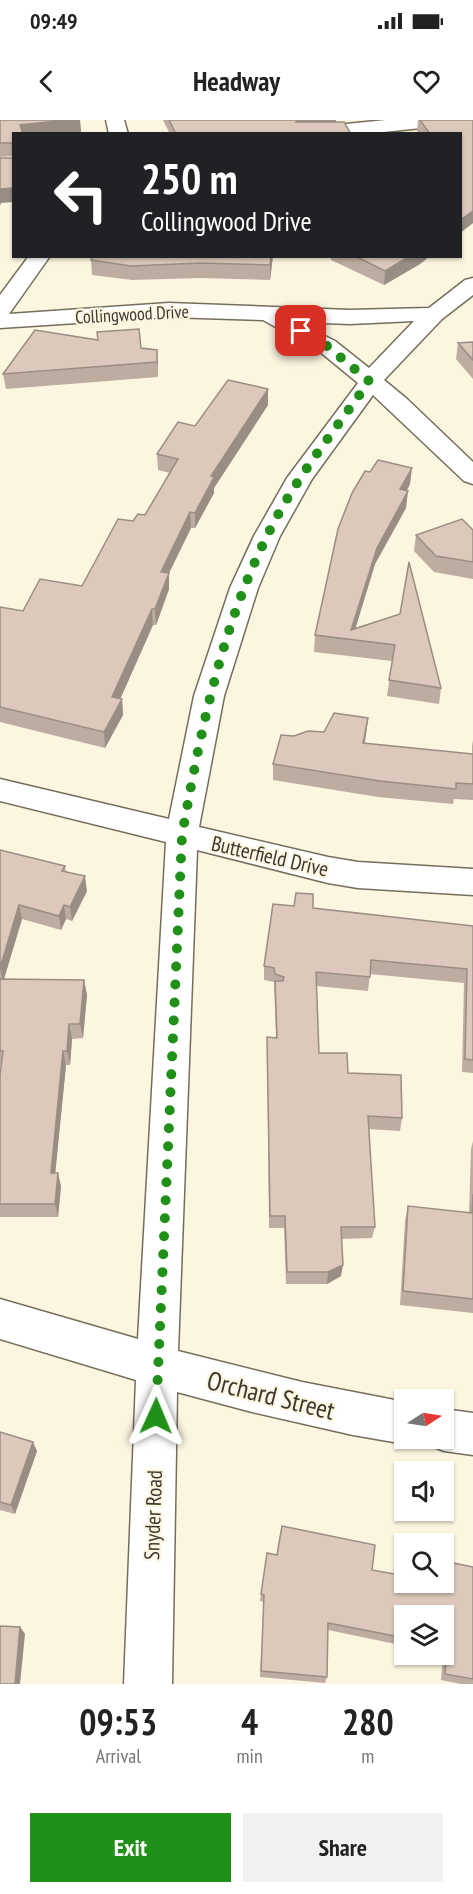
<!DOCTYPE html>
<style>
body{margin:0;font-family:"PT Sans Narrow",sans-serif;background:#f2f2f2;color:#222;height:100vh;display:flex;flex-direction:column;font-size:22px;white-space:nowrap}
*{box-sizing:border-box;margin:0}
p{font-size:20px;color:#767676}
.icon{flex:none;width:33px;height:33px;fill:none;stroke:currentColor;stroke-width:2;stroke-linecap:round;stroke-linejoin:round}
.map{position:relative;height:1564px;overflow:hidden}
.sheet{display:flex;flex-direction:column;background:#fff;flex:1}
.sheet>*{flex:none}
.banner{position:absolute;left:12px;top:12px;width:450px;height:126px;border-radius:0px;box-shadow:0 2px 4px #0004;background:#202124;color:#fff;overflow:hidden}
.needle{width:39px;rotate:78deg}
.controls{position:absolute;left:394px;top:1269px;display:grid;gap:12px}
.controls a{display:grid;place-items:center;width:60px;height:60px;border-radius:0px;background:#fff;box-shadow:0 2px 4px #0004;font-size:30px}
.pin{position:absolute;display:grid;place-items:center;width:51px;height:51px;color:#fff;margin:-26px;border-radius:12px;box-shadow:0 3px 9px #0006}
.me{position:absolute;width:66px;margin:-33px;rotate:1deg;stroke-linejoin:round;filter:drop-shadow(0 0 4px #0008)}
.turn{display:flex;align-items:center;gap:21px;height:126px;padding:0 30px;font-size:27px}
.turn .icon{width:78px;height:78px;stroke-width:2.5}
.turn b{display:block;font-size:42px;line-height:51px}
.eta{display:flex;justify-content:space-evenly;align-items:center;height:102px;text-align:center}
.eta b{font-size:36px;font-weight:700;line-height:42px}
.cta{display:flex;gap:12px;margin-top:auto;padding:12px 30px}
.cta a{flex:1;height:69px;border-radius:0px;background:#209019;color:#fff;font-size:24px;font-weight:700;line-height:69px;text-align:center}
.cta a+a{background:#f2f2f2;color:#222}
.status{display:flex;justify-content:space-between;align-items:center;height:42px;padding:0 30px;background:#fff;direction:ltr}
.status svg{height:16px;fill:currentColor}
header{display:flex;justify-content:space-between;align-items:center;height:78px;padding:0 30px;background:#fff;font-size:27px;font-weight:700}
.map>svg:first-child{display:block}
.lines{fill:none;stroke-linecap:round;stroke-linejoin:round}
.minor-casing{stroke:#746e5b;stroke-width:3}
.minor{fill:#fff;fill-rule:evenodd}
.wall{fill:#bdada1}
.shaded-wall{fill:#9a8d83}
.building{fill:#dcc9bb;stroke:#9a8d83;stroke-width:1.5}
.route{stroke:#209019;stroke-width:10;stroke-dasharray:0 18}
.labels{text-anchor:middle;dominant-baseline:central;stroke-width:4.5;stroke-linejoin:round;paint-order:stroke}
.far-street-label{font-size:18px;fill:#3b3830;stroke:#fcf5e0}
.street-label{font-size:21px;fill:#3b3830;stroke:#fcf5e0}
.near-street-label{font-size:26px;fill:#3b3830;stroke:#fcf5e0}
</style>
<div class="status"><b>09:49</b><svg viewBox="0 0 49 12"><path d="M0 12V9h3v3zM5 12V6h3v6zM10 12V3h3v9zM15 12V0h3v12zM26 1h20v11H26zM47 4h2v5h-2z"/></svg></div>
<header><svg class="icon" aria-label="back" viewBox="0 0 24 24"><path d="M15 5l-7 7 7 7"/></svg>Headway<svg class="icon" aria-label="heart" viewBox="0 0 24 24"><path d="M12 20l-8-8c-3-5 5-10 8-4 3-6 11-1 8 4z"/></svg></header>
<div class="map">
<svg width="473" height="1564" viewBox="0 0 473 1564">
<rect width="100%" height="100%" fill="#fcf5e0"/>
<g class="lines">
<defs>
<g id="minor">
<path d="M106,0h18l4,14h-19z"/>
<path d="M386,0h63l-2,4 -7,2 -75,8h-68l2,-4 7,-2z"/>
<path d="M29,136h21l-41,58 160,-11 181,7 79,-2 36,-28 8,-2v17l-31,24 -58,61 23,19 66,63v22l-9,-3 -91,-86 -61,84 -32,57 -22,52 -34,108 -25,131 129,30 30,5 115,7v26l-115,-7 -30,-5 -131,-33 -19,501 124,31 103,20v36h14l-14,6 -52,-9 -101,-23 -75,-20 -5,292h-48l12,-304 -136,-41v-40l138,40 28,-497 -166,-41v-22l169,40 25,-123 36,-108 24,-52 33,-58 71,-95 -39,-32 -56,-31 -94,-3 -169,11v-33zM414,201l-45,47 -34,-27 -38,-19 53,2z"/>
<path d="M444,1289l29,4v42l-29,-4 -15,-6 -3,-7h18z"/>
</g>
</defs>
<use href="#minor" class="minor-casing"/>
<use href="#minor" class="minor"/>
</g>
<g class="wall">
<path d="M0,0h80l1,12 -67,2v22l-14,1z"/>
<path d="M163,0h173v2l15,12h-181z"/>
<path d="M418,0h55v103l-13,10v-99h-41l-2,-3z"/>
<path d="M93,136h180l-3,24 -70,-2 -68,2 -40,-5 -1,-15z"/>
<path d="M331,136h99l-10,8 -36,21 -53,-25z"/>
<path d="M473,222v37l-17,-20 2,-16z"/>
<path d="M141,228l16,2 1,27 -152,12 -3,-15z"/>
<path d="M268,269v16l-54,83v5l-19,35h-4l-22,45v16l-13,36h-3l-33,74h2l1,16 -18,33 -105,-26v-115l23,4 59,-25 51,-65 12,-6 25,-42 -12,-3 -1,-16 38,-28z"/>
<path d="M410,364l-3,7 -1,17 -31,56 -20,64 45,-14 41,74 -2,16 -52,-8 5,-35 -78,-9 1,-17z"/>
<path d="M473,410v49l-39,-7 -20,-21 2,-16z"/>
<path d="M368,598l-3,25 107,11v-8l1,-6v60l-19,-1 -1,5 -75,-7 -105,-17v-16l21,-28 30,-4z"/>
<path d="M0,730l65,16 1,5 21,20 -15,30 -6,-2 -5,11 -39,-11 -18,60 80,1 3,15 -4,43 -11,1 -2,26h-4l-11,108 6,13 -3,31h-58v-142l1,-10h-1z"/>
<path d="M313,788l160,18v147l-11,-1 2,-89 -94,-9 -2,17 -52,-5 3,67 29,20 54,45 -2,13 -32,-2 7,98 -3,11 -31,1v37l-14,8h-41l-2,-56h-15l-2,-191h9l-2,-55 -10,-2v-14z"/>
<path d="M473,1021v172l-73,-8 5,-84 3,-15 61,7 2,-64z"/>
<path d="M0,1312l37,19 -22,63 -15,-4z"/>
<path d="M277,1435l95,15 76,15 1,-13 4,-9 20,4v117h-12l-20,-4 2,-26h1v-38h-39v30l-77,-16 -1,47 -2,6 -65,-6 4,-75 -4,-1 1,-7z"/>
</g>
<g class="shaded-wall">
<path d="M67,0h13l1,12 -11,2h-49l-1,-9z"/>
<path d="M297,0h39v3l-40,-1z"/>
<path d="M14,68v14l-13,1 -1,3v-17z"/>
<path d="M473,91v12l-13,10v-13z"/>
<path d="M271,136h2l-3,24v-15z"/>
<path d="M410,136h20l-10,8 -36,21 1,-14z"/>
<path d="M157,230l1,15v12l-1,-15z"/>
<path d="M268,269v16l-54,83v5l-19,35v-15l16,-37z"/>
<path d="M412,348l-2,16 -12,22 2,-17z"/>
<path d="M408,371l-2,17 -31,56 -23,76 -1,-10 26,-82z"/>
<path d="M190,392l1,16 -22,45v16l-13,36 -1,-16 6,-37z"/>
<path d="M152,489l1,16 -39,88 -2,-16z"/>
<path d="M122,579l1,16 -18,33 -1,-16z"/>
<path d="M368,598l-2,16 -5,25 2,-16z"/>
<path d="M85,756l2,15 -15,30 -2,-14z"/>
<path d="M19,785l3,14 -19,63 -3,-14z"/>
<path d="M64,785l2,14 -5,11 -2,-14z"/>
<path d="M84,860l3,15 -4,43 -3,-14z"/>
<path d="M69,904l3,15 -2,26 -3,-14z"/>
<path d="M63,931l3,14 -12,121 -3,-13z"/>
<path d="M58,1053l3,13 -3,31 -3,-13z"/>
<path d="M343,1145l-2,11 -14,8 1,-12z"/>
<path d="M33,1322l4,9 -22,63 -4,-9z"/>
<path d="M20,1507l5,7 -5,50h-5z"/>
</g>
<g class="building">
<path d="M0,0h67l-47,5 3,9h-9v9h-14z"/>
<path d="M169,0h128l-1,2h48l7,12h-175z"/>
<path d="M420,0h53v91l-13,9v-86h-30z"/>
<path d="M0,38h14v30l-14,1z"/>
<path d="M93,136h178l-1,9 -70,-2 -69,3 -40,-6z"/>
<path d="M355,136h55l-25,15z"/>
<path d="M139,209l2,19 16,2v12l-154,12 32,-44 63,10 -1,-8z"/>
<path d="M473,222v18l-15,-17z"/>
<path d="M228,260l40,9 -57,87 3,1 -19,36 -5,-1 -29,60 8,1 -14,36h-3l-40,88 10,2 -18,33 -104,-25v-100l23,4 17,-32 42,7 36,-67 15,2 5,-7 7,1 33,-56 -21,-5 21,-32 17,4z"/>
<path d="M378,340l34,8 -12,21 8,2 -31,57 -26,82 49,-16 9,-52 32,126 -52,-8 6,-35 -80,-10 23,-106 14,-36 13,-22 5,1z"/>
<path d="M462,399l11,11v32l-37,-6 -20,-21z"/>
<path d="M334,593l34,5 -5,25 110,11v30l-17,-1v6l-76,-8 -107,-17 8,-29 13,1 14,-5 16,1z"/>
<path d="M0,730l65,16 -3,5 23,5 -15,31 -6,-2 -5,11 -40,-11 -19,63z"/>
<path d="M296,773l17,1v14l160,18v134l-8,-1 2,-90 -96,-9 -1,17 -54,-5 3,81h28l1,20 53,2 1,43 -34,-2 7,111h-34l2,38 -15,7h-41l-2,-56h-15l-3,-179 10,1 -2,-57h8l1,-4 -9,-3 -1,-6 -10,-2 9,-62 21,2z"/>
<path d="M0,859l84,1 -4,44h-11l-2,27h-4l-12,122h7l-3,31h-55v-129l3,-24h-3z"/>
<path d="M473,1074v105l-70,-8 5,-85 64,7z"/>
<path d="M0,1312l33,10 -22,63 -11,-3z"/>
<path d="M282,1406l93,19 -3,25 33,6v6h31l16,4 1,-23 20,4v112l-28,-5 2,-27 -3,-1v-30h-39v22l-77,-15 -1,54 -66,-6 3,-76 -3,-1 6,-41 10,2z"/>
<path d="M0,1506l20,1 -5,57h-15z"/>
</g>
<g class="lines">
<path class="route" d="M156,1296l26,-581c20,-111 42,-222 97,-322 26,-47 60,-88 90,-132l-42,-35 -26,-15"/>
</g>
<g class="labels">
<g class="far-street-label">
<text transform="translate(132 194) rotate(-3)">Collingwood Drive</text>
</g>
<g class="street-label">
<text transform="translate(270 736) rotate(13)">Butterfield Drive</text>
<text transform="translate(153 1395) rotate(-88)">Snyder Road</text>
</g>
<g class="near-street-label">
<text transform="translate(271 1275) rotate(14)">Orchard Street</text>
</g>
</g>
</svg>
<div class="controls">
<a><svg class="needle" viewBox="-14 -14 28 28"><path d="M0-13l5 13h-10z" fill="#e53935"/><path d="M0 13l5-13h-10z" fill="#767676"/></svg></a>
<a><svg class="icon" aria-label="sound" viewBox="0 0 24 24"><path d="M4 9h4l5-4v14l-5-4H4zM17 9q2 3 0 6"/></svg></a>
<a><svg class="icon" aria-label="search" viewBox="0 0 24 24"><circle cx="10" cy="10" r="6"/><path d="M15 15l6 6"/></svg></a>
<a><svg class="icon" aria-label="layers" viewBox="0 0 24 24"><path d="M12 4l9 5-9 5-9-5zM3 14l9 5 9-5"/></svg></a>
</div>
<div class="pin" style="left:301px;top:211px;background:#d93025"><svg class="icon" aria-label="arrive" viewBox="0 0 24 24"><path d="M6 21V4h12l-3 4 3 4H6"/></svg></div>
<svg class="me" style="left:156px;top:1296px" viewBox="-20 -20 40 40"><path d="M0-17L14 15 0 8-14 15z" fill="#209019" stroke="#fff" stroke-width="4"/></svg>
<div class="banner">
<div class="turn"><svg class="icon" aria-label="left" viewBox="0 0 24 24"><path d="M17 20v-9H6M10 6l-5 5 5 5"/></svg><div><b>250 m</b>Collingwood Drive</div></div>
</div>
</div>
<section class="sheet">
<div class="eta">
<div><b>09:53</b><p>Arrival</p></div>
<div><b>4</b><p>min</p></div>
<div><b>280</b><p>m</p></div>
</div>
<div class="cta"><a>Exit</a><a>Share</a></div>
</section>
